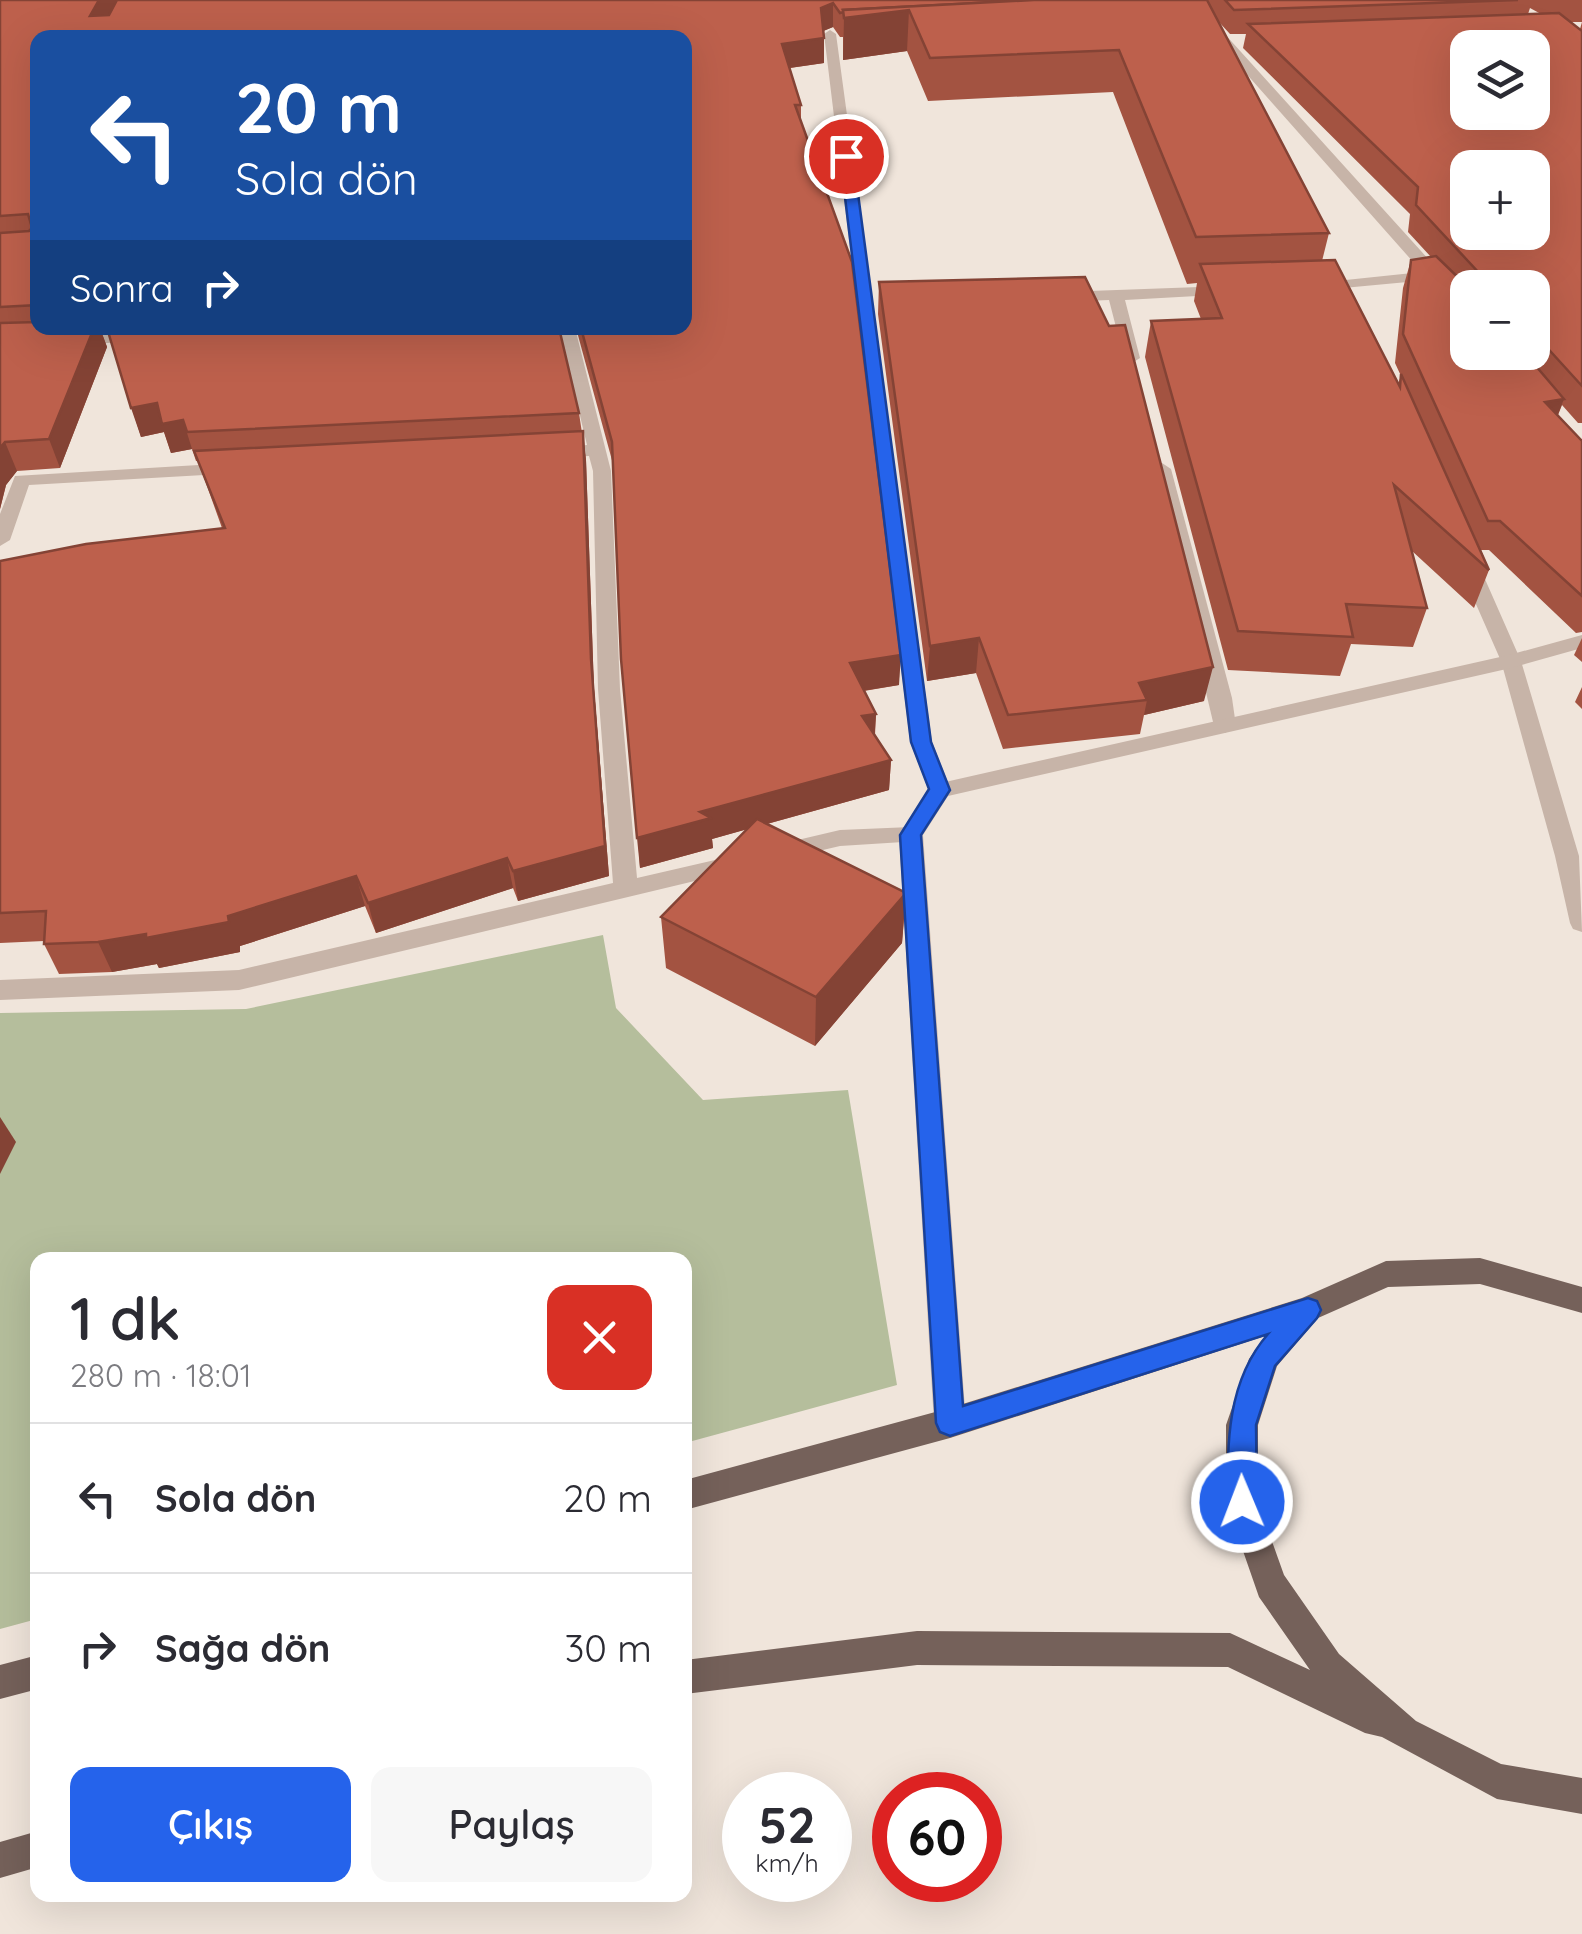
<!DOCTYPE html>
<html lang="tr">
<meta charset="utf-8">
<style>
body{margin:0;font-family:Quicksand,sans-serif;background:#f7f7f7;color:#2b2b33;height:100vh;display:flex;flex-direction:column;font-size:38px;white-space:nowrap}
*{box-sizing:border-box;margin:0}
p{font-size:32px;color:#7c7c81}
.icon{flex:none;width:55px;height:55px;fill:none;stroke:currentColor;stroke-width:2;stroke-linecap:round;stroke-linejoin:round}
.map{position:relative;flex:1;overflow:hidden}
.details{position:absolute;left:30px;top:1252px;width:662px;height:650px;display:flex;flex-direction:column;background:#fff;border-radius:20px;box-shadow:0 10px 40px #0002}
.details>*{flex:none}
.hud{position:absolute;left:30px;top:30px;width:662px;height:305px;border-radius:20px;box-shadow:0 10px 40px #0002;background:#1a4fa0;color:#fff;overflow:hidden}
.fabs{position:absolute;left:1450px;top:30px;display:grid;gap:20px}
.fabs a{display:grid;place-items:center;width:100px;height:100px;border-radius:20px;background:#fff;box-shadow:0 10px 40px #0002;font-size:50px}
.speed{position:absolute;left:722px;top:1772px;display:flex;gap:20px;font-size:50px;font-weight:700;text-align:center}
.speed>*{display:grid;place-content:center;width:130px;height:130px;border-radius:50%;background:#fff;box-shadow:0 10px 40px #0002;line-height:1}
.speed small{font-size:25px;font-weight:400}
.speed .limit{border:15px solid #d22;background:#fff;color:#111}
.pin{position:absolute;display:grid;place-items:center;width:85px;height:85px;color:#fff;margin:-42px;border:5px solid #fff;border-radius:50%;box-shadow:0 2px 10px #0007}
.me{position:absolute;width:110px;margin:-55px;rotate:359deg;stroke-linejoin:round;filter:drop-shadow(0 0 8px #0008)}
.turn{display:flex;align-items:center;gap:35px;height:210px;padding:0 40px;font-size:45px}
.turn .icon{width:130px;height:130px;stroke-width:2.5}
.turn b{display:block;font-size:70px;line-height:85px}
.then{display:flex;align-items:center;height:95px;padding:0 40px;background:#0003;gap:20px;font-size:38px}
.round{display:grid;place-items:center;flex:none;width:105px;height:105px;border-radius:20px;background:#f7f7f7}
.summary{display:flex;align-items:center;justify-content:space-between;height:170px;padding:0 40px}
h1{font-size:60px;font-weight:600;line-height:75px}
.action{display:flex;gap:20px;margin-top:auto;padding:20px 40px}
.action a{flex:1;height:115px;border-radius:20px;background:#2563eb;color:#fff;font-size:40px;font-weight:600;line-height:115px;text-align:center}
.action a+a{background:#f7f7f7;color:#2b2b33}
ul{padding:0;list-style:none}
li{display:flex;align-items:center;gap:30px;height:150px;padding:0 40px;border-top:2px solid #e1e1e2}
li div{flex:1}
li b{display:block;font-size:38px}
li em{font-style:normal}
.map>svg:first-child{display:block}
.green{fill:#b5be9c}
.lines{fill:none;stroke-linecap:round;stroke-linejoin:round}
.minor{fill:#c7b4a8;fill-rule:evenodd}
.tertiary{fill:#c7b4a8;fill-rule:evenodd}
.primary{fill:#75615a;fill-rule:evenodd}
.wall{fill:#a35341;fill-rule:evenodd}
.shaded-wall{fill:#844335}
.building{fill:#bd604c;stroke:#844335;stroke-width:2.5;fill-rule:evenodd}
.route{fill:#2563eb;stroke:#184099;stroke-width:2.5}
</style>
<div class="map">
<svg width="1582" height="1934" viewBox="0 0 1582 1934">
<rect width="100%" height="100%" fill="#f0e5db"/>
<path class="green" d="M603,935l13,73 87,92 145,-10 49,295 -212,58v-183h-647l-1,359 -37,10v-616l246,-4z"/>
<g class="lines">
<g class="minor">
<path d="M1181,0h13l246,272 28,32v15l-39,-39 -118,11v-6l6,-2 105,-11z"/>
<path d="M830,30l6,4 96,708 19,48 -11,8 -11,-8 -19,-48 -86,-708z"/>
<path d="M1227,286l6,2v6l-108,6 15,58 -8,5 -8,-5 -15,-58 -47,2 -8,-5 8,-5z"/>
<path d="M559,328h16l36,143 9,218 17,189 104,-24 8,2 4,6 -4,6 -510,122 -239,10v-20l239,-10 374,-87 -15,-194 -5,-218 -4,-15 -37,2 -9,-5 9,-5 35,-3z"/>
<path d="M145,332l6,1v8l-151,7v-10z"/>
<path d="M232,463l7,2v8l-210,12 -19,55 -10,6v-32l15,-38z"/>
<path d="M1162,463l9,6 61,229 4,28 -11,7 -11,-7 -61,-257z"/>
<path d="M1467,555l10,6 44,100 58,195 3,76 -9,-3 -3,-6 -15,-67 -54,-195 -44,-100z"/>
<path d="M911,827l8,2 4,6 -4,6 -79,5 -60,14 -12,-8 4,-6 68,-16z"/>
</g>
<path class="tertiary" d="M1582,635v13l-71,20 -563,128 -25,39 43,588 -5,10 -11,5 -11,-5 -5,-10 -35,-588 33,-50 577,-130z"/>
<g class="primary">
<path d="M1480,1258l102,29v26l-102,-29 -92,3 -70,31 -41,48 -19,59v77l26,73 55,79 77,67 85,43 81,14v36l-85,-15 -115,-62 -17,-4 -137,-66 -311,-2 -232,29v-34l232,-29 313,2 80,37 -51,-73 -33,-95v-77l23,-66 16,-23 -315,102 -265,72v-30l265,-72 352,-110 84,-37z"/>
<path d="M38,1655v34l-38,10v-34z"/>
<path d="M38,1831v36l-38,11v-36z"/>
</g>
</g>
<g class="wall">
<path d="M0,0h1582v423h-4l-16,-18 -4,10 24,26v191l-6,1 -87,-83h-8l8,20 -15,38 -62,-57 15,57 -14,39 -62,-3 -11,32 -112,-6 -83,-313 6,-36 50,-2 -7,-18 3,-18 -10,1 -74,-192 -185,9 -21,-50 -64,9v-23h-3l-7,-10 -10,4 1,32 -34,5 11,37v18l98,562 -35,6 12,23 -1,21 16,25 -2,30 -122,34 139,69 -4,50 -87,103 -149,-78 -5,-51 86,-88 -35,10 1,9 -73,20 -27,-404 -37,-136h109l-647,-290v290h521l20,85 7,47 8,229 15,187 -91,25 -5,-13 -137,45 -11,-27 -125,40v6l-81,16 -2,-4 -45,8 -53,2 -15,-30v-3l-44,2v-382l222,-33 -24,-67h-2l-4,-12 -21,4 -7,-21 -23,5 -33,-106h-7l6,16 -47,121 -43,3 -11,14 -6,24zM1530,8l11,6h-13zM1218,21l12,13h16l-3,14 167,166 -2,18 23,25 -20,3 -8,28 -8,75 6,13 -3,8 -76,-123 7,-28zM1571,22h11l-2,7zM1468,288h64v64h-64z"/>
<path d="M879,282l325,419 -60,14 -4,19 -137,15 -27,-76 -49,8 -49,-367z"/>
<path d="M1582,638v24l-8,-7z"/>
<path d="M1582,687v22l-7,-7z"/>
</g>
<g class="shaded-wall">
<path d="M99,0h19l-19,38 -9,-22z"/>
<path d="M833,3v24l-12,5v-24z"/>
<path d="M909,10l-2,41 -64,9 1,-42z"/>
<path d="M824,38v25l-42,6v-25z"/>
<path d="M94,328h6l7,19 -47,121 -11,-29z"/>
<path d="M1564,399l-11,28 -8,-25z"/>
<path d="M157,403l26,17 9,29 -21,4 -7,-21 -23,5 -10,-29z"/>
<path d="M583,431l3,29 8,229 15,187 -91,25 -5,-30 78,-212z"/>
<path d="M5,442l12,29 -11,14 -6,24v-61z"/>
<path d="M979,638l-3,35 -49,8 3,-35z"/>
<path d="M901,655l-2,30 -50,8 1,-30z"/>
<path d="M1213,667l-9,34 -60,14 3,-15 -8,-17z"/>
<path d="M876,714l-2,30 -12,-28z"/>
<path d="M891,760l-2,30 -177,49 1,9 -73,20 -3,-30 63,-26z"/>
<path d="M507,858l6,30 -137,45 -8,-30z"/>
<path d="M356,876l9,30 -125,40v6l-81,16 -2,-4 -45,8 -14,-30 130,-26z"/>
<path d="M906,893l-4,50 -87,103 1,-49z"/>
<path d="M0,1117l16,25 -16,32z"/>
</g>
<g class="building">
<path d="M0,0h99l-9,16 19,-1 8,-15h917l-191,10 1,2 -4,1 -7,-10 -12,5 3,30 -42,6 19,61h-6l57,157 49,393 -51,8 26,51 -14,2 29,44 -191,52 11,6 -74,20 -16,-179 -9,-217 -31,-114h104v-290h-647v267l-38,2v-74l29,-2 3,-3 -4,-14 -28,2z"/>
<path d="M1034,0h173l122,233 -133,4 -77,-187 -189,8 -21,-48 -65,8 -1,-8z"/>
<path d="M1225,0h293l-284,10z"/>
<path d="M1559,13l23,18v355l-50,-55v-43h-51l-1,-14 -64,-69 2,-18 -170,-163zM1468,48h64v64h-64zM1468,168h64v64h-64z"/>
<path d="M1436,256l33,32h-1v64h56l40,47 -19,3 37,39v155l-82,-75h-12l-85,-187 8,-74z"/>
<path d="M1335,260l65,127 1,-13 88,196 -95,-85 33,123 -81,-4 7,33 -115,-6 -87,-310 71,-3 -22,-54z"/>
<path d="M1085,277l24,49 16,-1 88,342 -74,16 8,17 -139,15 -29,-77 -49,8 -51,-364z"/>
<path d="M38,322v6h56l-45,111 -44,3 -5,6v-125z"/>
<path d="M107,328h452l20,85 -392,19 -4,-12 -21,4 -5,-21 -26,5z"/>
<path d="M583,431l8,228 14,187 -92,25 -6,-13 -139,45 -12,-27 -128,40 1,6 -83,16v-4l-48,8 -54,2 2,-33 -46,2v-352l86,-17 139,-16 -31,-77z"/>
<path d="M757,819l149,74 -90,104 -155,-80z"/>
</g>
<path class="route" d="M846,152l7,4 78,586 19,48 -29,45 42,571 345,-108 9,3 4,9 -4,8 -42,48 -19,59 1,77 -4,10 -11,4 -10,-4 -4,-10c-1,-59 -1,-121 40,-168l-318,102 -10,-4 -4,-9 -36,-588 29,-46 -18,-47 -71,-586z"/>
</svg>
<div class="fabs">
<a><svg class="icon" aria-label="layers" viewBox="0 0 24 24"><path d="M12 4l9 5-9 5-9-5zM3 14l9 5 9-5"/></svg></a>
<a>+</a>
<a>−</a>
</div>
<div class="speed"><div>52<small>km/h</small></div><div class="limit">60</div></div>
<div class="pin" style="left:846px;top:156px;background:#d93025"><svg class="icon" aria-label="arrive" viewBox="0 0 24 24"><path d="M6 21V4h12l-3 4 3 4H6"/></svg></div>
<svg class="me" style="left:1242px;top:1502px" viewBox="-20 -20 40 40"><circle r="17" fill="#2563eb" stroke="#fff" stroke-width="3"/><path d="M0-11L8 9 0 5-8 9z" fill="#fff"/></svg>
<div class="hud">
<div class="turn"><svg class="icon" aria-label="left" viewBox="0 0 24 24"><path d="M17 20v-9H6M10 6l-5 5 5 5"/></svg><div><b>20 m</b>Sola dön</div></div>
<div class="then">Sonra<svg class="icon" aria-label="right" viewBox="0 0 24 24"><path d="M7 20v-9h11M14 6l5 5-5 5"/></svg></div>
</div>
<section class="details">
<div class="summary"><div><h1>1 dk</h1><p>280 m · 18:01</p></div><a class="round" style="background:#d93025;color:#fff"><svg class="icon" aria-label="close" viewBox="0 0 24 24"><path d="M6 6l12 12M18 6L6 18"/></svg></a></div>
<ul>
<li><svg class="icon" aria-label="left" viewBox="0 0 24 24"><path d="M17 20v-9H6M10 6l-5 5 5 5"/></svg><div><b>Sola dön</b></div><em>20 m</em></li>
<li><svg class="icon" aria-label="right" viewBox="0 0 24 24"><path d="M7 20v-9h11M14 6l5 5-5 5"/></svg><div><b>Sağa dön</b></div><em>30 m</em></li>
</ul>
<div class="action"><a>Çıkış</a><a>Paylaş</a></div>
</section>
</div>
